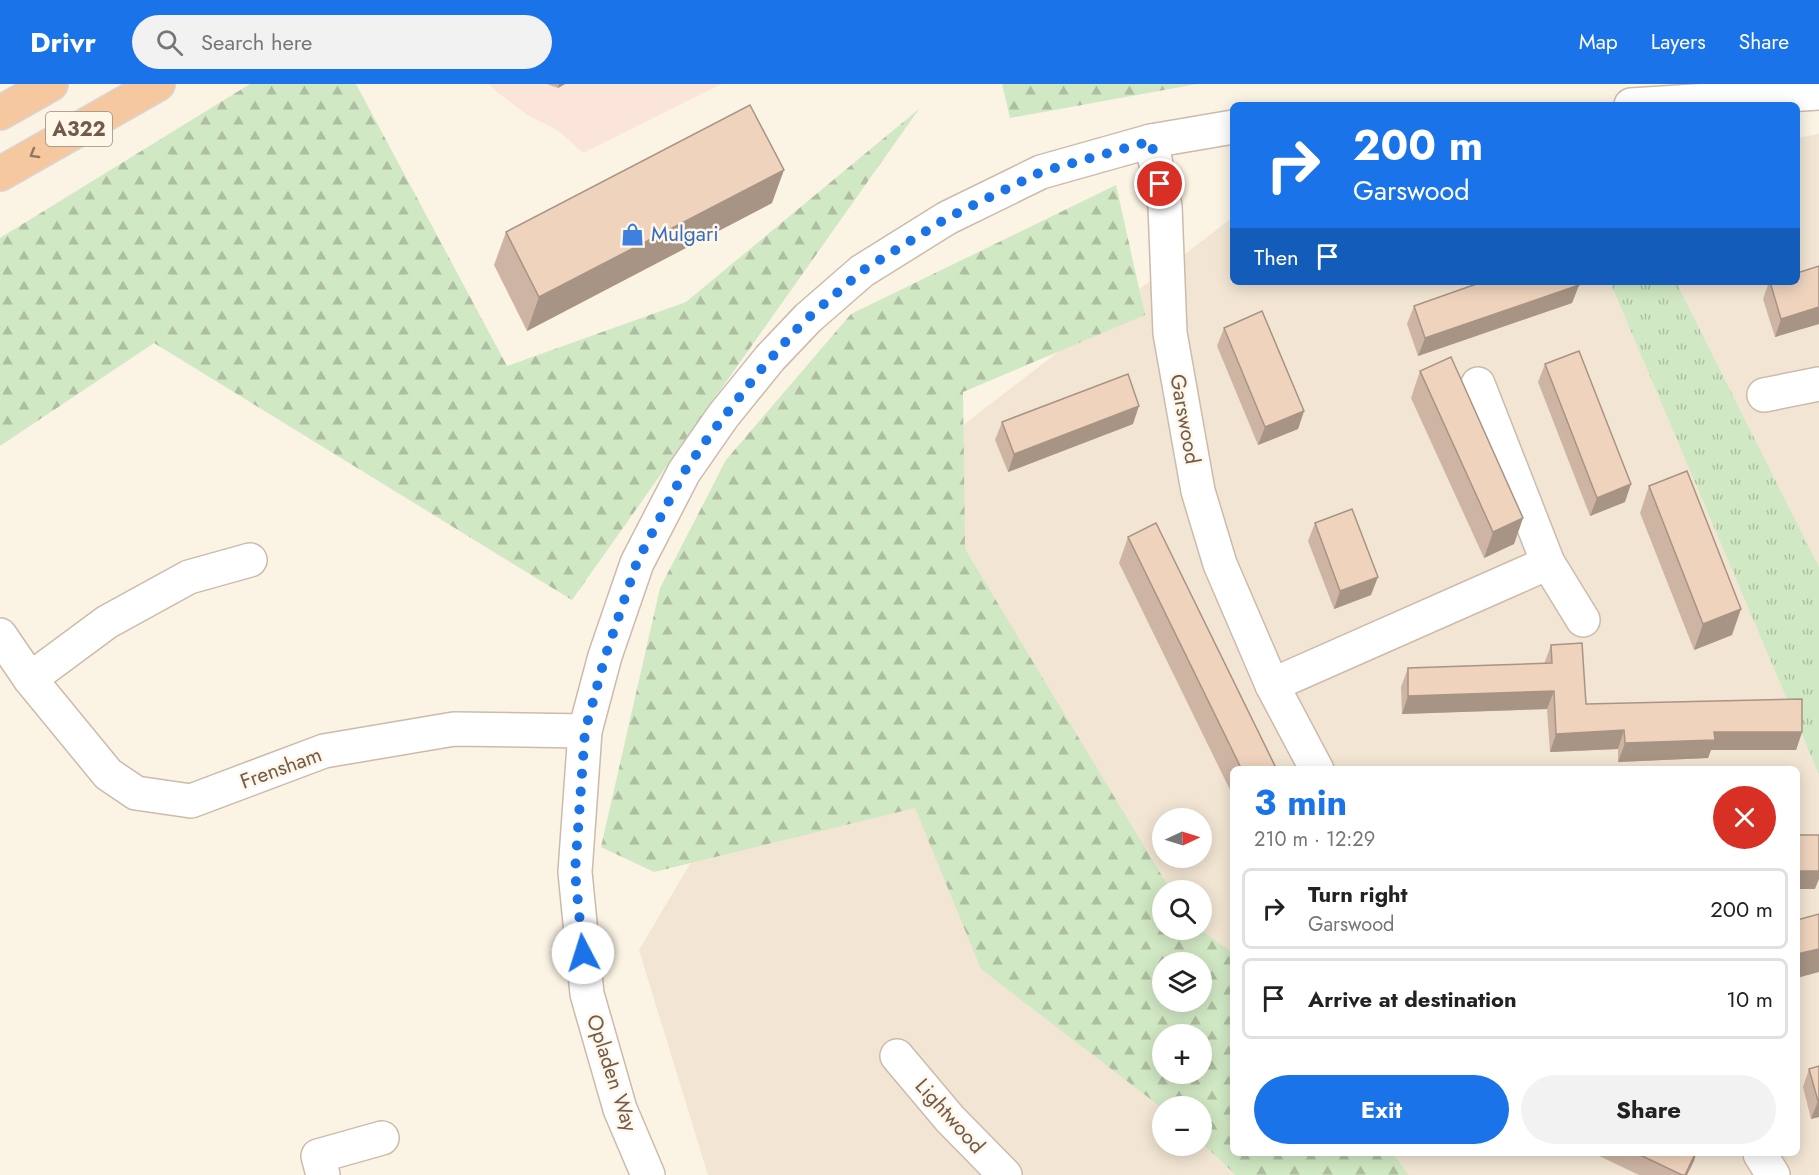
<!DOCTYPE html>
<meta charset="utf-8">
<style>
body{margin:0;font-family:Jost,sans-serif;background:#f2f2f2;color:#222;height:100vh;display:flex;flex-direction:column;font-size:22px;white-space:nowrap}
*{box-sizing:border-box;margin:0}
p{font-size:20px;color:#767676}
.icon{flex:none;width:33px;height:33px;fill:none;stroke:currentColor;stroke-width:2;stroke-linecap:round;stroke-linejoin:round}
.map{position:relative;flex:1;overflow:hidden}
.drawer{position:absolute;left:1230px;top:682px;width:570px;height:390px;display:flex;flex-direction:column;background:#fff;border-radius:9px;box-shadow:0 3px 15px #0003}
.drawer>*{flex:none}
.hud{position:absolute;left:1230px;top:18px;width:570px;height:183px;border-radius:9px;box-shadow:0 3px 15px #0003;background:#1a73e8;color:#fff;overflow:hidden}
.needle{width:39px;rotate:86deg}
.tools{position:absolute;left:1152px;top:724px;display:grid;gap:12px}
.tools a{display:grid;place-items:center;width:60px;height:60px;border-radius:50%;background:#fff;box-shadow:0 3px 15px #0003;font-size:30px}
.pin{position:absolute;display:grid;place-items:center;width:51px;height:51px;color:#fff;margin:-26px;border:3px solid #fff;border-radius:50%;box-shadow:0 2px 6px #0007}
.me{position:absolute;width:66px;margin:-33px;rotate:355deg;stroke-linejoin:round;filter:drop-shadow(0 0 4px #0008)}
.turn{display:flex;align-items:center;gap:21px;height:126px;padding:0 24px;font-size:27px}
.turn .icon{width:78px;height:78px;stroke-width:2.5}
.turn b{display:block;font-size:42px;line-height:51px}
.then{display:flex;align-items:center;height:57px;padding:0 24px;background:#0003;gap:12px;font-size:22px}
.round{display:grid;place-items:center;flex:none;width:63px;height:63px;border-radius:32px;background:#f2f2f2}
.overview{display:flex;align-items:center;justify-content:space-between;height:102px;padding:0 24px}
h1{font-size:36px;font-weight:700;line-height:45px;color:#1a73e8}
.cta{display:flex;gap:12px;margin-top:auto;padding:12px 24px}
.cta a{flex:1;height:69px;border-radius:36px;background:#1a73e8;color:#fff;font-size:24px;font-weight:700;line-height:69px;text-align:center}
.cta a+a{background:#f2f2f2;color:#222}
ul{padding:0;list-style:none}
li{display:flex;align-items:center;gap:18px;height:81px;margin:0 12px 9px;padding:0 12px;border:3px solid #e0e0e0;border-radius:9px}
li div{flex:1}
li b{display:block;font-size:22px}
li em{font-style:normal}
header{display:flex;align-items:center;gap:36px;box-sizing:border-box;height:84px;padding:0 30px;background:#1a73e8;color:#fff}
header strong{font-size:28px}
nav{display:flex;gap:33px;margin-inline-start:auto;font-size:21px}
.search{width:420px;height:54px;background:#f2f2f2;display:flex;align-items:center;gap:15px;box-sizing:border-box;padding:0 21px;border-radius:33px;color:#767676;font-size:22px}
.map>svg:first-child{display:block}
.residential{fill:#f2e5d3;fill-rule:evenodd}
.commercial{fill:#fbe4d9}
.forest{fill:url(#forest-firs);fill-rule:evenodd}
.park{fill:url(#park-tufts)}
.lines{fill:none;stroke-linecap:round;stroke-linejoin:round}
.minor-casing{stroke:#ccbbab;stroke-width:36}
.trunk-casing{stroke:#dbd4d0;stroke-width:36}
.minor{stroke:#fff;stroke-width:33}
.trunk{stroke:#f5c89f;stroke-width:33}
.wall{fill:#ceb5a3}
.shaded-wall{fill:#a79484}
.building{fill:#efd3bd;stroke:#a79484;stroke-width:1.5}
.oneway{stroke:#947660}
.route{stroke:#1a73e8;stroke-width:10;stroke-dasharray:0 18}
.labels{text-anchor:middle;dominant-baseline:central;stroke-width:5;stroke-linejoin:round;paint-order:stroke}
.shield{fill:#fef7ea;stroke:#9d8a7b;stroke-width:1.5}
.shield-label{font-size:20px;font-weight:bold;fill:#735b4b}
.shop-label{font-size:21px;fill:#366cbe;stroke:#fef7ea;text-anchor:start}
.street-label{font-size:21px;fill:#735b4b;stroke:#fef7ea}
</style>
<header>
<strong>Drivr</strong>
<div class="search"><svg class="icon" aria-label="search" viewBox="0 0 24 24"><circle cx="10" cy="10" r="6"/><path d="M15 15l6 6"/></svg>Search here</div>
<nav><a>Map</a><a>Layers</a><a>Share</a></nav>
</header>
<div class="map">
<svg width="1819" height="1091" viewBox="0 0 1819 1091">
<defs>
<pattern id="forest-firs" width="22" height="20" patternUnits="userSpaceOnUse" patternTransform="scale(1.5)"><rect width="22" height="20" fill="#d1e8c4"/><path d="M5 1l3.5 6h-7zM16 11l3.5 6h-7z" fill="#aebfa1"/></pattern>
<pattern id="park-tufts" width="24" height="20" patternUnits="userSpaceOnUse" patternTransform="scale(1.5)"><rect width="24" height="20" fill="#d1e8c4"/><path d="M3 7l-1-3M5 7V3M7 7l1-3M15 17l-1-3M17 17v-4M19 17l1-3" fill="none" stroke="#aebfa1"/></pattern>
</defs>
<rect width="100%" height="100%" fill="#fbf3e4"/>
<g class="residential">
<path d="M1819,50v433l-143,-285h121v-144z"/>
<path d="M1233,133v65h377l209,493v400h-1111l-69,-225 301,-507zM1233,686h564v384h-564zM1162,735h40v39h-40zM1162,807h40v39h-40zM1162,879h40v39h-40zM1162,951h40v39h-40zM1162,1023h40v39h-40z"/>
</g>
<path class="commercial" d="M489,0h232l-138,69 -24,-22 -30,-15 -32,-24z"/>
<g class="forest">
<path d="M250,0h106l151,282 179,-64 233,-193 -347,491 -418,-257 -154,103v-208z"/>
<path d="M1002,0h195l-187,34z"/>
<path d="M1116,101l29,130 -182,77 2,157 206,342h-9v39h39l32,23v201h160l16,21h-173l-34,-32v-36l-40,1 -181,-139 -66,-161 -261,64 -53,-25 59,-259 66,-128 125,-146zM1162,879h40v39h-40zM1162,951h40v39h-40z"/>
</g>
<path class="park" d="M1610,198h66l143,285v208z"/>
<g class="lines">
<defs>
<g id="minor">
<path d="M1631,21l188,-12"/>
<path d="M1151,57l14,65 5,127 28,158 22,73 52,121 45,85"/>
<path d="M1478,300l70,179 35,57"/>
<path d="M1764,311l55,-11"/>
<path d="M0,551l30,44 78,95 28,19 55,8 133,-50 130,-22 131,2"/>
<path d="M30,595l77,-57 82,-45 61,-17"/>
<path d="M1272,601l276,-122"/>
<path d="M897,972l53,63 55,56"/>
<path d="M1760,1070l13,21"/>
<path d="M323,1091l-5,-19 64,-18"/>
<path d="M648,1091l-28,-66 -33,-115 -12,-122 10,-141 20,-75 32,-93 47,-91 39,-56 47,-58 38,-40 54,-47 85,-53 94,-46 110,-31 82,-14"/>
</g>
<g id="trunk">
<path d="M0,29l51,-29"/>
<path d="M0,90l158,-90"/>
</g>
</defs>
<use href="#minor" class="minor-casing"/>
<use href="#trunk" class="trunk-casing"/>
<use href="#minor" class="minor"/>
<use href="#trunk" class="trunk"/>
</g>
<g class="wall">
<path d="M547,0h18l-7,4z"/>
<path d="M772,119l-245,128 -33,-66 12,-33z"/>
<path d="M1819,182v58l-44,13 -12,-38 6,-17z"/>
<path d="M1579,201l-7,18 -154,53 -11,-32 7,-18z"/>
<path d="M1224,244l80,83 -6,18 -40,16 -41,-99z"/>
<path d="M1545,280l80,138 -35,14 -52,-134z"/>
<path d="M1420,287l103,147 -9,26 -30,14 -73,-160z"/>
<path d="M1002,338l131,2 -125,48 -13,-32z"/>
<path d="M1649,402l83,149 -38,15 -54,-137z"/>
<path d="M1315,439l56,72 -37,14 -26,-68z"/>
<path d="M1128,453l149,233h-44v26l-114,-233z"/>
<path d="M1551,561l35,59 216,28 -6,18h-85l-3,8 -90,4v-13l-68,3 -3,-43 -145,5 -1,-27 7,-19 136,-4z"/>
<path d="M1819,982v51l-8,2 -8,-32 6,-18z"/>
<path d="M1595,1070h101l-9,21h-48z"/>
</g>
<g class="shaded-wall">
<path d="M559,0h6l-7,4z"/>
<path d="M784,86l-12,33 -245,128 12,-34z"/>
<path d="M1579,201l-7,18 -154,53 7,-18z"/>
<path d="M1819,223v17l-44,13 6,-18z"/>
<path d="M1139,322l-6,18 -125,48 6,-18z"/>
<path d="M1304,327l-6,18 -40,16 7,-18z"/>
<path d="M1631,400l-6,18 -35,14 7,-18z"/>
<path d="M1523,434l-9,26 -30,14 9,-26z"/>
<path d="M1378,493l-7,18 -37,14 6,-18z"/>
<path d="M1741,525l-9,26 -38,15 9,-26z"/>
<path d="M1554,607l-7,18 -145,5 6,-18z"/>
<path d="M1624,646l-6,19 -68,3 6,-18z"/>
<path d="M1714,648h88l-6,18h-85l-3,8 -90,4 7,-19z"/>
<path d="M1797,787h22v8l-4,10h-18z"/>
<path d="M1819,865v23l-22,6v-24z"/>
<path d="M1819,1016v17l-8,2 7,-18z"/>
<path d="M1695,1070h1l-2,7 -7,14h-2z"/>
</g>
<g class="building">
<path d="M750,21l34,65 -245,127 -33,-65z"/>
<path d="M1819,182v41l-38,12 -11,-37h27v-9z"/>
<path d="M1482,198h96l1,3 -154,53 -11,-32z"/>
<path d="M1262,227l42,100 -39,16 -41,-99z"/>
<path d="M1579,267l52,133 -34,14 -52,-134z"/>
<path d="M1451,273l72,161 -30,14 -73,-161z"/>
<path d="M1128,290l11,32 -125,48 -12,-32z"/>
<path d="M1687,387l54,138 -38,15 -54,-138z"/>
<path d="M1352,425l26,68 -38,14 -25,-68z"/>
<path d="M1156,439l121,247h-35l-114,-233z"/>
<path d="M1582,559l4,61 216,-5v33h-88l1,8 -90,3 -1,-13 -68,4 -2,-43 -146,5v-28l144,-5 -1,-18z"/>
<rect x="1797" y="751" width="22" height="36"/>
<path d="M1819,830v35l-22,5v-34z"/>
<path d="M1819,982v34l-1,1 -9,-32z"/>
<path d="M1638,1070h57l-10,21h-3z"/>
</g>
<defs><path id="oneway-chevron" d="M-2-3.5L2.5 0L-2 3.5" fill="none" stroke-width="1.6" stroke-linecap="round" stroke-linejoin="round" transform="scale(1.5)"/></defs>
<use class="oneway" href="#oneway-chevron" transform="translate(34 70) rotate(150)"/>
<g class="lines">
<path class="route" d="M583,869l-8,-81 10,-141 20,-74 32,-95 47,-90 26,-37 48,-62 37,-42 13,-13 54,-47 85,-53 94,-46 110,-31 9,43"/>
</g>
<defs>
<symbol id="shop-bare" viewBox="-9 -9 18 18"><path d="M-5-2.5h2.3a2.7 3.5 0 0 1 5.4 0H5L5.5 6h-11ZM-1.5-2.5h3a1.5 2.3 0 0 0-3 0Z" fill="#3f7fe0" stroke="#fef7ea" stroke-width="2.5" paint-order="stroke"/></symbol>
</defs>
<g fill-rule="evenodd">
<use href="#shop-bare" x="616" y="134" width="33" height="33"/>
</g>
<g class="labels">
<rect class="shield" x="46" y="28" width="66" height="34" rx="4.5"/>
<g class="shield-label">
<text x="79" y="45">A322</text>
</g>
<g class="shop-label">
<text x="651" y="150">Mulgari</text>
</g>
<g class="street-label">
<text transform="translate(1185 335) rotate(80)">Garswood</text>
<text transform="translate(281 684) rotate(-20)">Frensham</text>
<text transform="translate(612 989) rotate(72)">Opladen Way</text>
<text transform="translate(950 1032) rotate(48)">Lightwood</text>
</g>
</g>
</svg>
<div class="tools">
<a><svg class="needle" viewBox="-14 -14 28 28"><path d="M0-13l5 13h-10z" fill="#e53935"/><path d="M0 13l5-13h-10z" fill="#767676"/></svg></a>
<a><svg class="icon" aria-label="search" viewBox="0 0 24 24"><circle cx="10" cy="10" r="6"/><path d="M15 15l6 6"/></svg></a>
<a><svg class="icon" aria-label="layers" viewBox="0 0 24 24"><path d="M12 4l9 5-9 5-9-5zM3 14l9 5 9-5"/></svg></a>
<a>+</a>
<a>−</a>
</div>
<div class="pin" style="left:1160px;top:100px;background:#d93025"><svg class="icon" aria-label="arrive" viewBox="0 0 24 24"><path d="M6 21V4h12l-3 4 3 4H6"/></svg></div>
<svg class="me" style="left:583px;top:869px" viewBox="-20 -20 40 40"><circle r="19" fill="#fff"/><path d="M0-13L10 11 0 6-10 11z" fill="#1a73e8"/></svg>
<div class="hud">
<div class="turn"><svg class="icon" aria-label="right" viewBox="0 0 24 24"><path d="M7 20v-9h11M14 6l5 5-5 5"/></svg><div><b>200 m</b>Garswood</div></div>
<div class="then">Then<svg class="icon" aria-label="arrive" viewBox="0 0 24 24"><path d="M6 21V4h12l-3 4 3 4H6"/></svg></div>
</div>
<section class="drawer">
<div class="overview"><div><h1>3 min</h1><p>210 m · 12:29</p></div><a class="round" style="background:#d93025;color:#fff"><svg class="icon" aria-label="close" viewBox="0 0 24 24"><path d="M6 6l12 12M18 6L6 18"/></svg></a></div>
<ul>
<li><svg class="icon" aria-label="right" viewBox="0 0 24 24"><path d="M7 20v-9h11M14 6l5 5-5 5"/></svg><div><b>Turn right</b><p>Garswood</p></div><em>200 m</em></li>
<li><svg class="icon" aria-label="arrive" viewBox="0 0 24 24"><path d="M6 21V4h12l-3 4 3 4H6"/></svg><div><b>Arrive at destination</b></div><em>10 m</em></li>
</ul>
<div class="cta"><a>Exit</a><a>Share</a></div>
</section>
</div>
